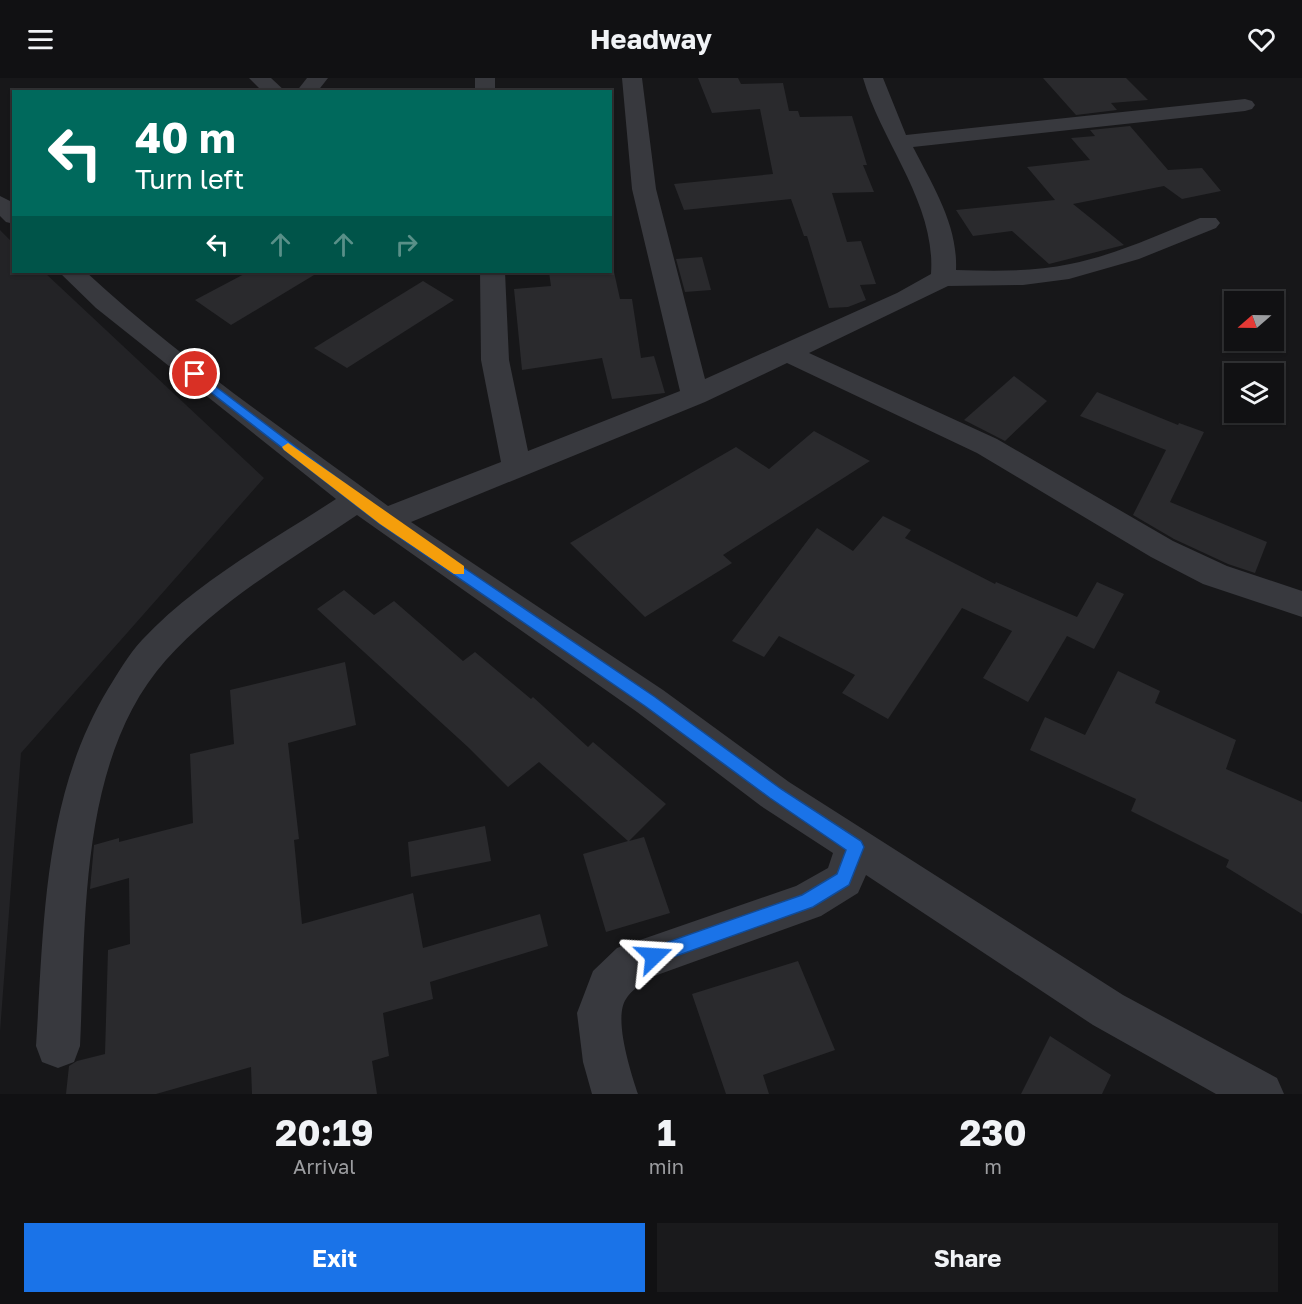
<!DOCTYPE html>
<style>
body{margin:0;font-family:"Golos Text",sans-serif;background:#1a1a1c;color:#f1f3f6;height:100vh;display:flex;flex-direction:column;font-size:22px;white-space:nowrap}
*{box-sizing:border-box;margin:0}
p{font-size:20px;color:#9c9da0}
.icon{flex:none;width:33px;height:33px;fill:none;stroke:currentColor;stroke-width:2;stroke-linecap:round;stroke-linejoin:round}
.map{position:relative;height:1016px;overflow:hidden}
.details{display:flex;flex-direction:column;background:#111113;flex:1}
.details>*{flex:none}
.hud{position:absolute;left:12px;top:12px;width:600px;height:183px;border-radius:0px;box-shadow:0 2px 4px #0004,0 0 0 2px #303133;background:#00695c;color:#fff;overflow:hidden}
.needle{width:39px;rotate:250deg}
.buttons{position:absolute;left:1224px;top:213px;display:grid;gap:12px}
.buttons a{display:grid;place-items:center;width:60px;height:60px;border-radius:0px;background:#111113;box-shadow:0 2px 4px #0004,0 0 0 2px #303133;font-size:30px}
.pin{position:absolute;display:grid;place-items:center;width:51px;height:51px;color:#fff;margin:-26px;border:3px solid #fff;border-radius:50%;box-shadow:0 2px 6px #0007}
.me{position:absolute;width:66px;margin:-33px;rotate:70deg;stroke-linejoin:round;filter:drop-shadow(0 0 4px #0008)}
.turn{display:flex;align-items:center;gap:21px;height:126px;padding:0 24px;font-size:27px}
.turn .icon{width:78px;height:78px;stroke-width:2.5}
.turn b{display:block;font-size:42px;line-height:51px}
.lanes{display:flex;align-items:center;height:57px;padding:0 24px;background:#0003;justify-content:center;gap:30px;direction:ltr}
.lanes .off{opacity:.35}
.eta{display:flex;justify-content:space-evenly;align-items:center;height:102px;text-align:center}
.eta b{font-size:36px;font-weight:700;line-height:42px}
.cta{display:flex;gap:12px;margin-top:auto;padding:12px 24px}
.cta a{flex:1;height:69px;border-radius:0px;background:#1a73e8;color:#fff;font-size:24px;font-weight:700;line-height:69px;text-align:center}
.cta a+a{background:#1a1a1c;color:#f1f3f6}
header{display:flex;justify-content:space-between;align-items:center;height:78px;padding:0 24px;background:#111113;font-size:27px;font-weight:700}
.map>svg:first-child{display:block}
.built{fill:#232326}
.building{fill:#2a2a2d}
.lines{fill:none;stroke-linecap:round;stroke-linejoin:round}
.minor{fill:#38393e;fill-rule:evenodd}
.route{fill:#1a73e8;stroke:#114b97;stroke-width:1.5}
.slow{fill:#f59e0b}
</style>
<header><svg class="icon" aria-label="menu" viewBox="0 0 24 24"><path d="M4 6h16M4 12h16M4 18h16"/></svg>Headway<svg class="icon" aria-label="heart" viewBox="0 0 24 24"><path d="M12 20l-8-8c-3-5 5-10 8-4 3-6 11-1 8 4z"/></svg></header>
<div class="map">
<svg width="1302" height="1016" viewBox="0 0 1302 1016">
<rect width="100%" height="100%" fill="#171719"/>
<path class="built" d="M0,152l13,13 1,29h30l220,206 -243,275 -21,279z"/>
<g class="building">
<path d="M698,0h40l3,6 42,-1 6,28h9l2,6 52,-1 15,49h-4l11,27 -42,1 15,49 14,-1 15,43 -16,1 6,15 -18,7 -19,1 -22,-72h-3l-13,-37 -107,11 -10,-26 99,-10 -13,-65 -48,4z"/>
<path d="M1043,0h83l22,22 -37,3 6,7 -41,5z"/>
<path d="M1130,48l38,44 34,-2 19,23 -39,8 -18,-13 -91,18 51,41 -75,19 -37,-33 -39,5 -17,-26 99,-10 -28,-33 63,-7 -19,-22 24,-2 -5,-6z"/>
<path d="M702,179l9,33 -26,2 -9,-33z"/>
<path d="M248,194h71l-88,53 -36,-25z"/>
<path d="M549,194h65l6,27h12l9,59 13,-2 11,37 -53,6 -10,-41 -80,12 -8,-81 37,-3z"/>
<path d="M423,203l31,19 -107,68 -33,-20z"/>
<path d="M1014,298l33,25 -42,40 -41,-21z"/>
<path d="M1097,314l81,33 1,-2 25,9 -34,70 97,40 -12,31 -27,-9 -54,-25 -41,-24 33,-65 -86,-34z"/>
<path d="M814,353l56,30 -147,94 9,8 -87,54 -75,-74 166,-96 33,22z"/>
<path d="M883,438l28,14 -6,8 90,46 1,-2 81,35 20,-35 27,12 -30,55 -27,-13 -39,66 -45,-24 29,-47 -50,-23 -74,111 -46,-26 13,-18 -76,-39 -15,21 -32,-16 85,-113 36,23z"/>
<path d="M344,512l30,25 20,-14 69,60 12,-9 56,47 2,-2 55,50 5,-5 73,62 -37,37 15,-4 26,76 -64,19 -23,-78 45,-13 -89,-79 -31,25 -39,-39 -152,-139z"/>
<path d="M345,584l11,63 -68,18 11,96 -5,1 8,84 111,-31 10,55 117,-34 8,32 -118,36 3,17 -50,14 6,43 -17,5 5,33h-125l-1,-27 -95,27h-90l3,-28 8,-5 28,-7 3,-104 22,-6 -1,-66 -39,11 4,-44 25,-7v4l74,-19 -3,-69 44,-10 -4,-54z"/>
<path d="M1118,593l42,20 -5,12 81,37 -10,29 76,33v112l-76,-47 3,-7 -98,-49 5,-12 -106,-49 15,-33 40,18z"/>
<path d="M485,748l6,35 -80,16 -3,-35z"/>
<path d="M798,883l37,89 -72,25 6,19h-43l-34,-100z"/>
<path d="M1050,958l61,39 -9,19h-81z"/>
</g>
<g class="lines">
<g class="minor">
<path d="M249,0h22l15,14h-23z"/>
<path d="M307,0h21l-11,14h-21z"/>
<rect x="475" y="0" width="20" height="14"/>
<path d="M622,0h20l14,111 49,190 192,-86 34,-19c5,-71 -49,-130 -68,-196h20l23,57 339,-36 7,2 3,4 -3,4 -7,2 -332,36c20,39 45,78 43,123 38,1 77,2 114,-6 45,-9 88,-29 130,-46h16l4,5 -4,5 -77,31 -70,20 -46,6 -75,1 -139,67 188,86 176,102 54,25 75,25v26l-99,-33 -52,-27 -174,-104 -190,-90 -82,39 -294,120 252,168 126,92 334,213 154,83 7,16h-68l-123,-69 -227,-150 -8,18 -37,23 -175,63c-6,6 -15,12 -20,20 -13,19 5,74 12,95h-46l-9,-32 -6,-49 16,-42 24,-23 179,-62 32,-18 5,-15 -72,-47 -124,-94 -280,-197c-65,44 -138,86 -191,145 -88,99 -80,262 -86,386l-6,16 -16,6 -16,-6 -6,-16c8,-122 7,-249 72,-357 10,-16 20,-34 34,-49 54,-58 128,-98 194,-141l-240,-191 -37,-36h27c93,86 200,159 302,234l113,-44 -20,-102 -1,-88h25l4,88 19,91 152,-60 -48,-202z"/>
<path d="M0,118l14,7v21l-8,-2 -6,-6z"/>
</g>
</g>
<path class="route" d="M195,293l194,146 266,180 126,92 80,52 3,6 -15,38 -36,22 -159,57 -6,-2 -3,-6 3,-7 154,-54 35,-21 9,-24 -76,-52 -125,-92 -265,-182 -189,-147 -2,-3z"/>
<path class="slow" d="M288,365l176,123v8h-10l-74,-50 -96,-74 -2,-3z"/>
</svg>
<div class="buttons">
<a><svg class="needle" viewBox="-14 -14 28 28"><path d="M0-13l5 13h-10z" fill="#e53935"/><path d="M0 13l5-13h-10z" fill="#9c9da0"/></svg></a>
<a><svg class="icon" aria-label="layers" viewBox="0 0 24 24"><path d="M12 4l9 5-9 5-9-5zM3 14l9 5 9-5"/></svg></a>
</div>
<div class="pin" style="left:195px;top:296px;background:#d93025"><svg class="icon" aria-label="arrive" viewBox="0 0 24 24"><path d="M6 21V4h12l-3 4 3 4H6"/></svg></div>
<svg class="me" style="left:654px;top:878px" viewBox="-20 -20 40 40"><path d="M0-17L14 15 0 8-14 15z" fill="#1a73e8" stroke="#fff" stroke-width="4"/></svg>
<div class="hud">
<div class="turn"><svg class="icon" aria-label="left" viewBox="0 0 24 24"><path d="M17 20v-9H6M10 6l-5 5 5 5"/></svg><div><b>40 m</b>Turn left</div></div>
<div class="lanes"><svg class="icon" aria-label="left" viewBox="0 0 24 24"><path d="M17 20v-9H6M10 6l-5 5 5 5"/></svg><svg class="icon off" aria-label="ahead" viewBox="0 0 24 24"><path d="M12 20V5M6 11l6-6 6 6"/></svg><svg class="icon off" aria-label="ahead" viewBox="0 0 24 24"><path d="M12 20V5M6 11l6-6 6 6"/></svg><svg class="icon off" aria-label="right" viewBox="0 0 24 24"><path d="M7 20v-9h11M14 6l5 5-5 5"/></svg></div>
</div>
</div>
<section class="details">
<div class="eta">
<div><b>20:19</b><p>Arrival</p></div>
<div><b>1</b><p>min</p></div>
<div><b>230</b><p>m</p></div>
</div>
<div class="cta"><a>Exit</a><a>Share</a></div>
</section>
